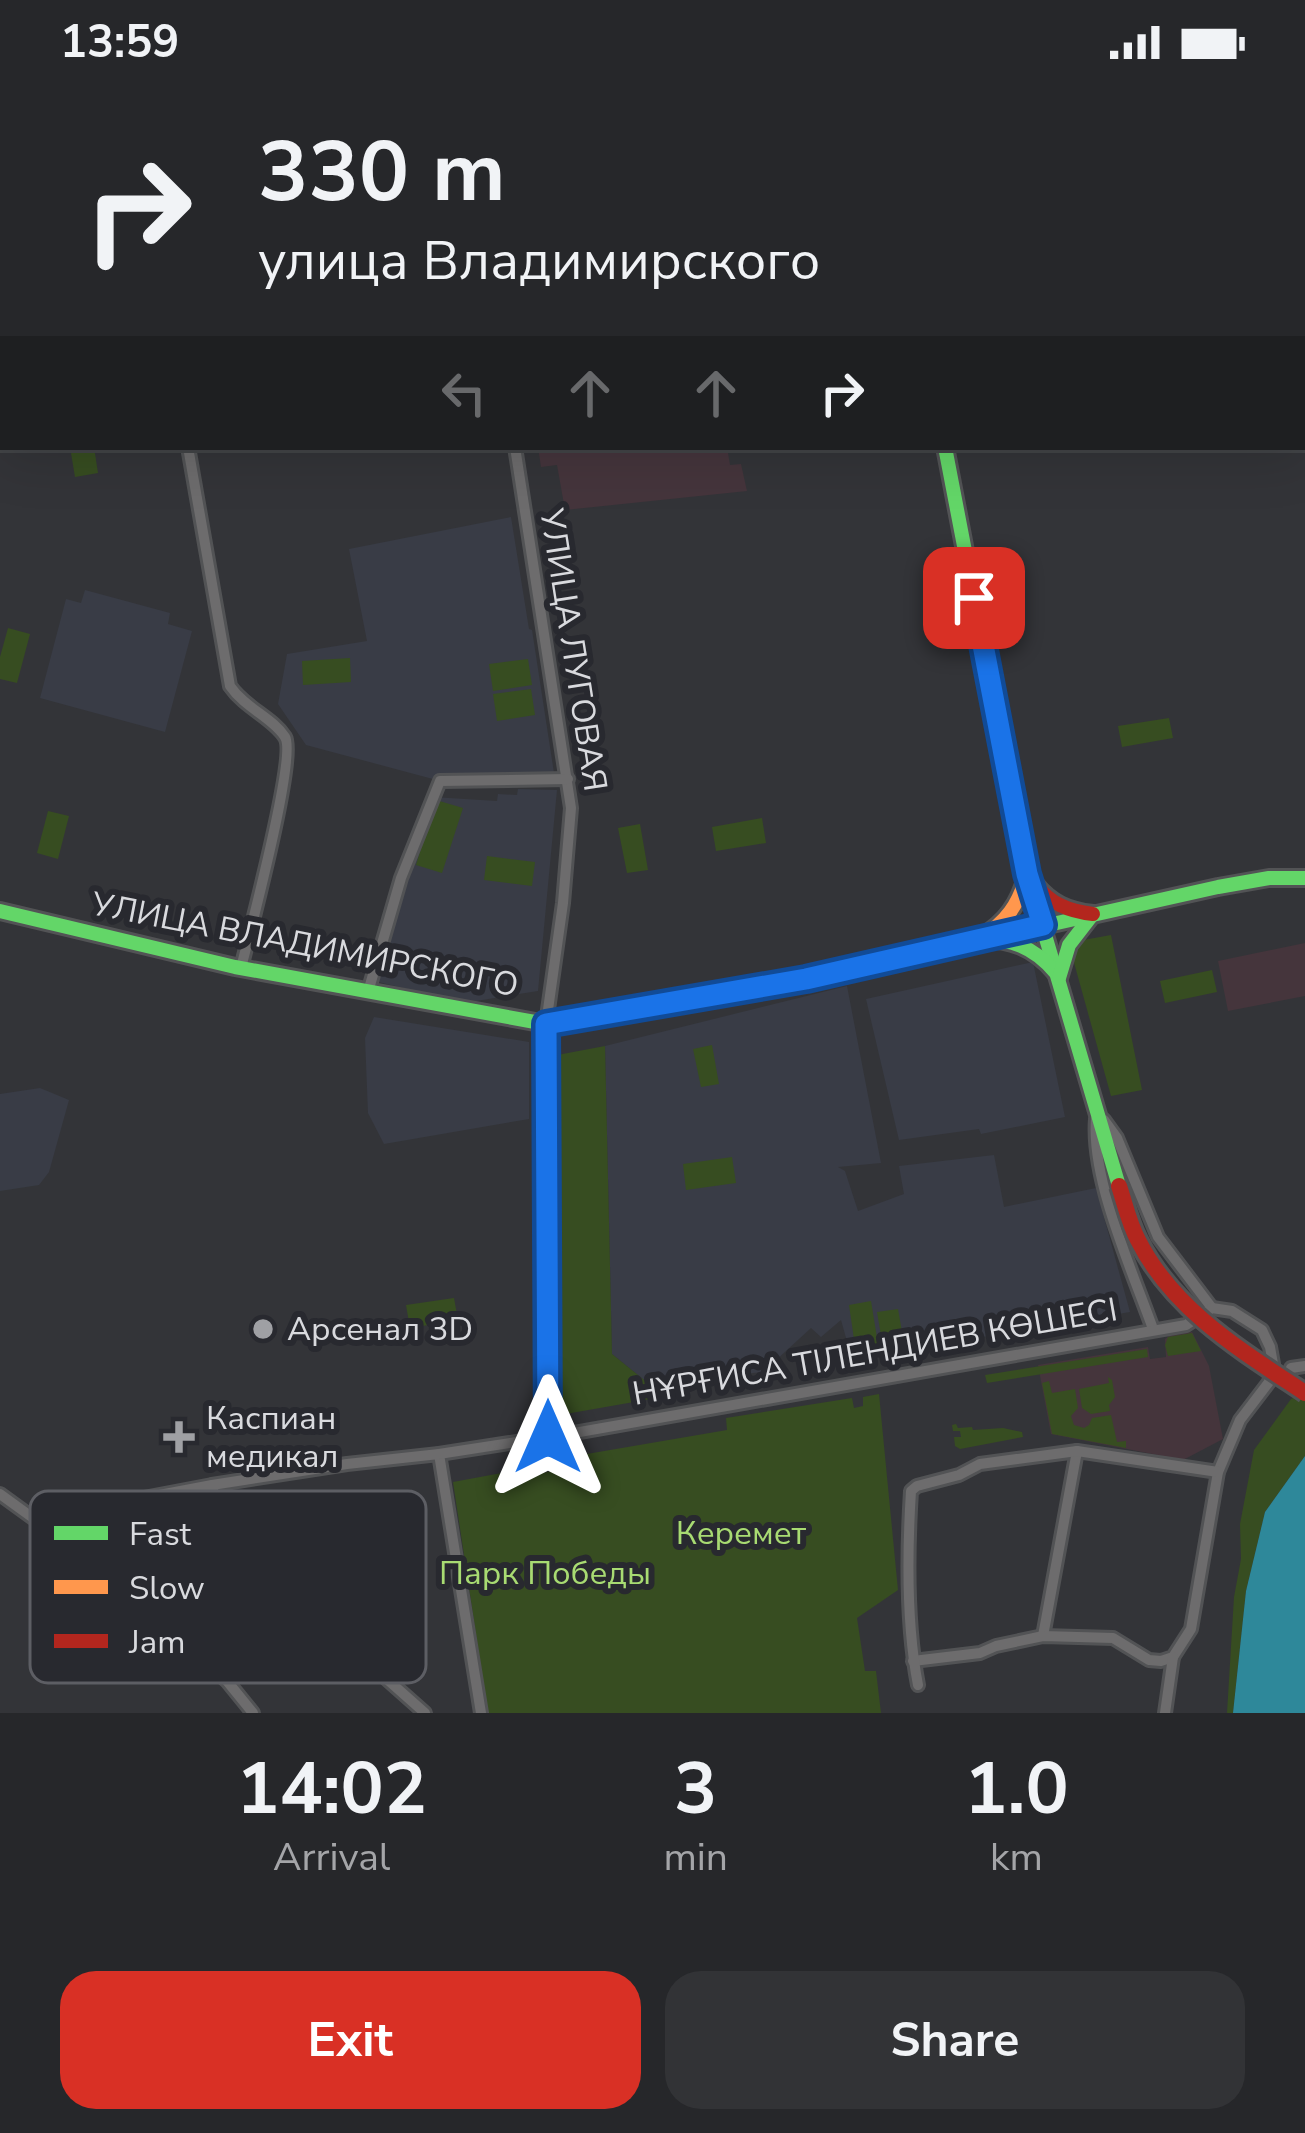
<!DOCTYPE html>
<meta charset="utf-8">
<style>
body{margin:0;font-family:"Nunito Sans",sans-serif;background:#323336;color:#f1f3f6;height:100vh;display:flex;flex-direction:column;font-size:45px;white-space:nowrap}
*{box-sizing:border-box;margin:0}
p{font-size:39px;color:#a4a5a8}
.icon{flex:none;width:66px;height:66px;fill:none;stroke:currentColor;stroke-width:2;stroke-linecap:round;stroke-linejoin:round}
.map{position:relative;height:1629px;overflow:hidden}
.details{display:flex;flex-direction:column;background:#26272a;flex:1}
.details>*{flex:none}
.hud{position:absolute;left:0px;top:0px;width:1305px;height:366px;box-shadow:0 12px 48px #0002,0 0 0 3px #424447;background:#26272a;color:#f1f3f6;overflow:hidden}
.pin{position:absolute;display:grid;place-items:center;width:102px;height:102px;color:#fff;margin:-51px;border-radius:24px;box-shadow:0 6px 18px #0006}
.me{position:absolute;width:132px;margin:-66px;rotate:0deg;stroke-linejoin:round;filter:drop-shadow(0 0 9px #0008)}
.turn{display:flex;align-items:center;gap:42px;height:252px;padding:0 60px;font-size:54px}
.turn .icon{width:156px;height:156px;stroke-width:2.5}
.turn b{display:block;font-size:84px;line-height:102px}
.lanes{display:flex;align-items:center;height:114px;padding:0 60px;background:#0003;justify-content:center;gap:60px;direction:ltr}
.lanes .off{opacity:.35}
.eta{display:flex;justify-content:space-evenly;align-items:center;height:204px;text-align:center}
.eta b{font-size:72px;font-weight:700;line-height:84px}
.button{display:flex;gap:24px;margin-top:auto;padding:24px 60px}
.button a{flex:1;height:138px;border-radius:36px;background:#d93025;color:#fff;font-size:48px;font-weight:700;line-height:138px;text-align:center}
.button a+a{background:#323336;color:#f1f3f6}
.status{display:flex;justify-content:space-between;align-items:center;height:84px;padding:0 60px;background:#26272a;direction:ltr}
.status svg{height:33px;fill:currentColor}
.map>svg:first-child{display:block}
.commercial{fill:#45353c}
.built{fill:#393c46}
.green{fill:#374d21}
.water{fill:#2e889a}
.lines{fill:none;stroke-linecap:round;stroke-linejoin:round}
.street-casing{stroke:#525355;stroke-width:16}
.fast-casing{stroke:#525355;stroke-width:20}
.slow-casing{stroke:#525355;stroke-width:20}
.jam-casing{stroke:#525355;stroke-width:20}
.street{stroke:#6d6c6d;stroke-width:10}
.fast{stroke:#63d668;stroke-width:14}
.slow{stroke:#ff974d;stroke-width:14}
.jam{stroke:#b3261e;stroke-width:14}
.jam-bridge-casing{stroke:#525355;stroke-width:22;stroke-linecap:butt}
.jam-bridge{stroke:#b3261e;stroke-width:16}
.route-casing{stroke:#114b97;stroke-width:30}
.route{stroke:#1a73e8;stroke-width:21}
.poi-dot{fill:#9fa0a4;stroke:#28292f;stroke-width:4.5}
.labels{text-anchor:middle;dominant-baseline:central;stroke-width:12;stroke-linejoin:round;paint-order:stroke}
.street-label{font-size:33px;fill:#d9dade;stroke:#28292f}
.poi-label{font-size:33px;fill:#d9dade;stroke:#28292f;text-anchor:start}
.park-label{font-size:33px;fill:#a8db72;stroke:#28292f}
.key{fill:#28292f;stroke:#5d5e64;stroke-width:3}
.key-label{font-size:33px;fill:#d9dade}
</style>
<div class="status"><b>13:59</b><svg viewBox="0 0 49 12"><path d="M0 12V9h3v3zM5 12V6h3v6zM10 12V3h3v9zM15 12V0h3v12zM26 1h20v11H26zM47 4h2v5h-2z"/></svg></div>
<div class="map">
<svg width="1305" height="1629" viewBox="0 0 1305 1629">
<rect width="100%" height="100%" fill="#333438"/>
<g class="commercial">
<path d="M538,363h189l3,18 11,-1 6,27 -182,19 -8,-45 -16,2z"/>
<path d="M1305,859v53l-77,15 -10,-50z"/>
<path d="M1192,1248l17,34 14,73 -40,21 -132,-26 -13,-69 110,-18 2,12 16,-2 -1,-18 4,-3z"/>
</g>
<g class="built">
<path d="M511,433l18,112 3,1 22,143 -110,9 -138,-37 -28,-41 9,-50 80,-13 -18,-92z"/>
<path d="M85,506l85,23 -2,11 24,7 -27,101 -125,-34 26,-99 15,4z"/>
<path d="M518,705l39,1 -19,201 -62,10 -43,-6 -55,-13 55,-185 64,4 1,-7 19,1z"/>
<path d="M1033,878l32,155 -84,17 -2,-5 -80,11 -33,-141z"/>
<path d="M847,902l34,177 -43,4 7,4 13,40 46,-17 -5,-28 95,-11 10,52 92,-19 34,124 -278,47 -11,-39 -20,17 -10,-9 -48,44 -114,12 -37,-30 -7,-308z"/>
<path d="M374,933l155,25v77l-145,25 -16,-31 -3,-75z"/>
<path d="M40,1004l29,12 -20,72 -10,13 -39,6v-97z"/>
</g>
<g class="green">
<path d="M70,363h24l4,26 -23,4z"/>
<path d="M8,544l22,6 -13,49 -17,-4v-22z"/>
<path d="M350,574l1,24 -48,3 -1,-24z"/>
<path d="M528,575l4,26 -39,6 -4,-27z"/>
<path d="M531,605l4,26 -38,6 -4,-27z"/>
<path d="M1169,634l4,20 -51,9 -4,-21z"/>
<path d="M436,716l27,8 -21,65 -26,-8z"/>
<path d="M48,727l21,5 -11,43 -21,-6z"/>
<path d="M762,734l4,25 -50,8 -4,-24z"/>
<path d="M640,740l8,46 -21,3 -9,-45z"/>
<path d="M487,772l48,6 -3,24 -48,-6z"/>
<path d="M1111,851l31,155 -31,6 -38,-137 5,-18z"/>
<path d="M1212,886l5,22 -52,11 -5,-22z"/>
<path d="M712,961l7,39 -18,3 -8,-38z"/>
<path d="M605,962l7,308 37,30 2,15 -91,16 -2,-19h-3l-1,-83 -3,-3 1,-254z"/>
<path d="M732,1073l4,26 -50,7 -3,-26z"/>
<path d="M454,1214l4,22 -48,8 -4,-23z"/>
<path d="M871,1217l8,49 -23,3 -7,-48z"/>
<path d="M898,1225l6,34 -21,4 -6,-35z"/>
<path d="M1192,1249l9,18 -33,5 -3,-11 3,-8z"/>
<path d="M1147,1265l1,8 -161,26 -2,-8z"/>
<path d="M1108,1293l4,3 3,17 -6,8 1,6 -19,3 -9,-6 -3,-19 30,-6z"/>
<path d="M1049,1297l3,12 23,-4 3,19 -7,8 3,9 10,3 5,-3 3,-7 19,-3 6,27 9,-1v7l-74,-14 -10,-51z"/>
<path d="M1305,1307v65l-40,56 -19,79 -13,122h-6l7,-116 7,-38 -1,-35 14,-74 37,-51z"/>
<path d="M879,1310l19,196 -41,28 8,53h11l5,42h-393l-35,-231 54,-10 12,6 38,-8 18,-14 152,-26 -1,-12 126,-20 2,10 9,-2v-9z"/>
<path d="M956,1340l2,4 14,-1 1,3 30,-2 19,4 1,5 -63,12 -5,-3 -1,-9h7l-1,-6h-7l-1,-6z"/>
</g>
<path class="water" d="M1305,1372v257h-72l13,-122 19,-79z"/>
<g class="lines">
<defs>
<g id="street">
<path d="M188,363l42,239c15,22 43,32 55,51 12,19 -36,198 -44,231"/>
<path d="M515,363l56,361 -8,95 -17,121 2,413"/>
<path d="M368,908l33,-114 39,-97 128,-2"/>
<path d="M1096,1035c-5,61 36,151 57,210"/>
<path d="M1104,1036l13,18 41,99 54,71"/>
<path d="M1291,1284l14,-2"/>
<path d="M439,1370l42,259"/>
<path d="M212,1401l13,55 48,31 63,63 89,79"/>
<path d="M0,1410l33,24 13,1 181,162 26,32"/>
<path d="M46,1435l8,-4 158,-30 135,-21 92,-10 135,-21 612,-108 26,-17"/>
<path d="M1043,1552l34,-185"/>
<path d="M913,1577l67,-8 16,-7 47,-10 70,2 36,22 12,1 12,-4 18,-28 27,-157 22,-52 29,-38 4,-18 -3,-17 -8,-17 -30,-19 -20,-3"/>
<path d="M918,1601c-12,-62 -11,-130 -7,-194l6,-5 42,-11 21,-11 97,-13 141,21"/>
<path d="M1165,1629l8,-56"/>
</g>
<g id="fast">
<path d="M1032,0l4,3"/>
<path d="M1087,0l5,3"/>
<path d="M919,3l1,-3"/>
<path d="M931,3l1,-3"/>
<path d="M1302,140h3"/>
<path d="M1302,153l3,2"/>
<path d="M1302,176l3,2"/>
<path d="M0,278h3"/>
<path d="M945,363l82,427 92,312"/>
<path d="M0,827l235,56 311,57 260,-45 412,-92 51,-9h36"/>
<path d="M978,855c32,-1 56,8 77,33"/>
<path d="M1059,894l10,-33 24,-31"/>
</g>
<g id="slow">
<path d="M1302,42h3"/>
<path d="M0,292l3,-1"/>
<path d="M980,854c26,-15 39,-34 47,-63"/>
</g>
<g id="jam">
<path d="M1302,62l3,1"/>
<path d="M1035,800c16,20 33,27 58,30"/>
</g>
</defs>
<use href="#street" class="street-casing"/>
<use href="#fast" class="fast-casing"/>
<use href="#slow" class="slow-casing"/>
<use href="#jam" class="jam-casing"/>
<use href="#street" class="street"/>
<use href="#fast" class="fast"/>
<use href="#slow" class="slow"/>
<use href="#jam" class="jam"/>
<defs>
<path id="jam-bridge" d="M1119,1102c6,18 10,37 19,54 35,70 104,111 167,153"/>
</defs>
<use href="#jam-bridge" class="jam-bridge-casing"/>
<use href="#jam-bridge" class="jam-bridge"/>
</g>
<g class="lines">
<defs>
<path id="route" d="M548,1353l-2,-413 260,-45 237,-54 -16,-51 -53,-276"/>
</defs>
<use href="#route" class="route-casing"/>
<use href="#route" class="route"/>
</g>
<g class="poi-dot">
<circle cx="263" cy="1245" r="12"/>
<path d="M173 1335h12v12h12v12h-12v12h-12v-12h-12v-12h12z"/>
</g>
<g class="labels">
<g class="street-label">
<text transform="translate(573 566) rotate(81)">УЛИЦА ЛУГОВАЯ</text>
<text transform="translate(305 861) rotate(11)">УЛИЦА ВЛАДИМИРСКОГО</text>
<text transform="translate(875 1268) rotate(-10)">НҰРҒИСА ТІЛЕНДИЕВ КӨШЕСІ</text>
</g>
<g class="poi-label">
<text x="287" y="1245">Арсенал 3D</text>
<text x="206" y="1334">Каспиан<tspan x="206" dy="38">медикал</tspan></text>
</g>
<g class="park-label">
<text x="741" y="1449">Керемет</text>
<text x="545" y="1489">Парк Победы</text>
</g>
</g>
<rect x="30" y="1407" width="396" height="192" rx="18" class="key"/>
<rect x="54" y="1442" width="54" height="14" fill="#63d668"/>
<rect x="54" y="1496" width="54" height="14" fill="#ff974d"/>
<rect x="54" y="1550" width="54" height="14" fill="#b3261e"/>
<g class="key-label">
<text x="129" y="1461">Fast</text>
<text x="129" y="1515">Slow</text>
<text x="129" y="1569">Jam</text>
</g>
</svg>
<div class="pin" style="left:974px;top:514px;background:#d93025"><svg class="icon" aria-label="arrive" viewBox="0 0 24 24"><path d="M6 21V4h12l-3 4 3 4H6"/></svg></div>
<svg class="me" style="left:548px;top:1353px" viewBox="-20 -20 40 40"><path d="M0-17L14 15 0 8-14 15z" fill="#1a73e8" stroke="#fff" stroke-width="4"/></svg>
<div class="hud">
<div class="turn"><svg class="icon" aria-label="right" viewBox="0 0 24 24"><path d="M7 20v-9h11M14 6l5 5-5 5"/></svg><div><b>330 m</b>улица Владимирского</div></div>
<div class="lanes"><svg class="icon off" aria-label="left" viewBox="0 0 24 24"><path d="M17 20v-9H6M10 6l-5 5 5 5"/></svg><svg class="icon off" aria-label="ahead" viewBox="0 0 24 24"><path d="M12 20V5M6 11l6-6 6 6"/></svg><svg class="icon off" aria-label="ahead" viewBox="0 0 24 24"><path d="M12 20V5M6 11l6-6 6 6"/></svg><svg class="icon" aria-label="right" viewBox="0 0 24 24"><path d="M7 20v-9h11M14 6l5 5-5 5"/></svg></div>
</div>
</div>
<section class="details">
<div class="eta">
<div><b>14:02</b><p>Arrival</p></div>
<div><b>3</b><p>min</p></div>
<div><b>1.0</b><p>km</p></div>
</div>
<div class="button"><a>Exit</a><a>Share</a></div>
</section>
